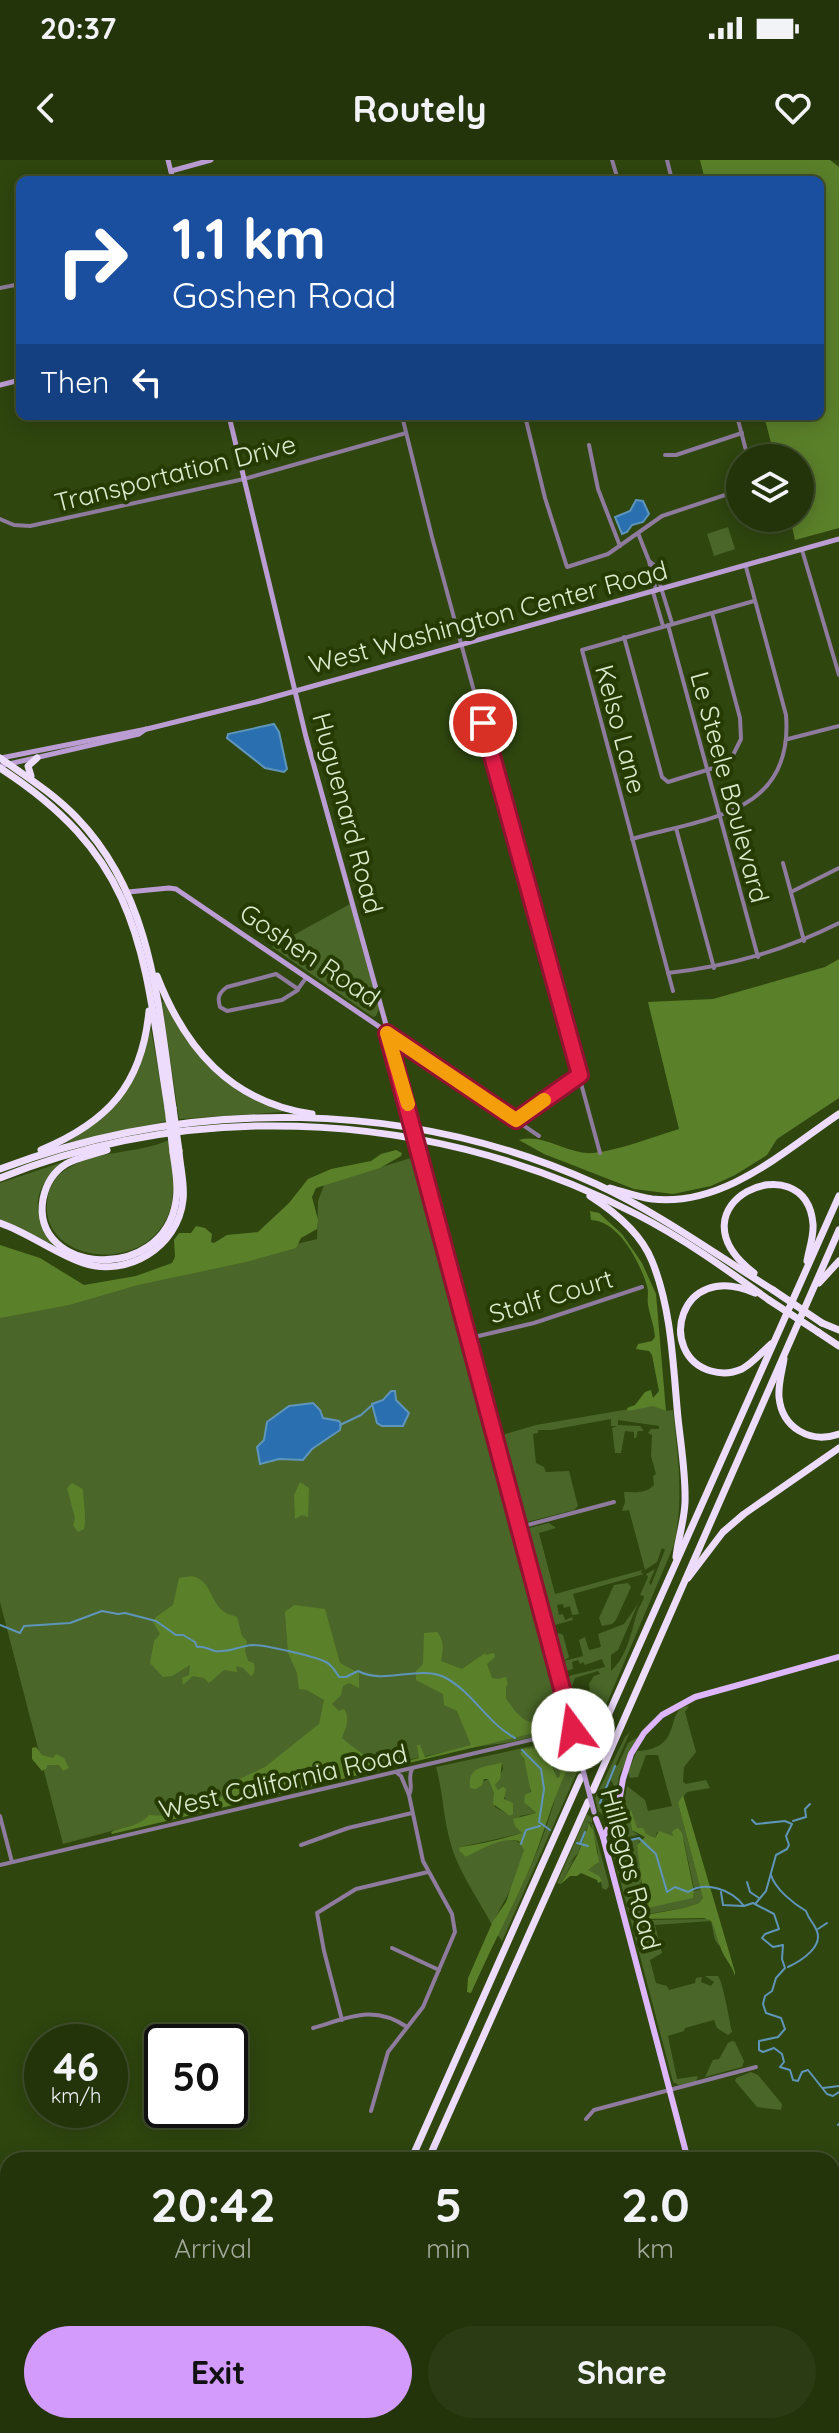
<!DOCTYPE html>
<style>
body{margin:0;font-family:Quicksand,sans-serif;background:#2b3c14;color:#f1f3f6;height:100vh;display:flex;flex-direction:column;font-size:30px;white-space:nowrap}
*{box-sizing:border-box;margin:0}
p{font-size:26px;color:#a3aa9d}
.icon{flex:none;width:44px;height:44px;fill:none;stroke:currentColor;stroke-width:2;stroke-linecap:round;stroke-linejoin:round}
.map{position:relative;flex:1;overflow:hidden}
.panel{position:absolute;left:0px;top:1992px;width:840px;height:282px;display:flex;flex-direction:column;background:#23340b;border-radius:24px 24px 0 0;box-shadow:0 4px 20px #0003,0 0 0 2px #404f2c}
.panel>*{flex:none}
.top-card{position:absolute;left:16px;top:16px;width:808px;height:244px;border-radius:12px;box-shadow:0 4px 20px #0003,0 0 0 2px #404f2c;background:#1a4fa0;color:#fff;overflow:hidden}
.controls{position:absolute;left:726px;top:284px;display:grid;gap:16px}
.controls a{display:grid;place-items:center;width:88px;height:88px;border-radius:50%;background:#23340b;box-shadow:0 4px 20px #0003,0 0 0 2px #404f2c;font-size:40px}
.speed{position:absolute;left:24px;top:1864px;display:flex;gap:16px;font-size:40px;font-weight:700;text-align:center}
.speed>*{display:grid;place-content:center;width:104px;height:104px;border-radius:50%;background:#23340b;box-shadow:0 4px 20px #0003,0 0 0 2px #404f2c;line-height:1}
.speed small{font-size:20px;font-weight:400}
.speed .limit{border:4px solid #111;border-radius:12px;background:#fff;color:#111}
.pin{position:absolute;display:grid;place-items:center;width:68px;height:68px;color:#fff;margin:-34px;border:4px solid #fff;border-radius:50%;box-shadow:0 2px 8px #0007}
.me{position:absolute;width:88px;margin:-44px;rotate:346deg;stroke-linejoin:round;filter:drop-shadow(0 0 6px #0008)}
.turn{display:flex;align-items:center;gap:28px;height:168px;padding:0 24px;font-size:36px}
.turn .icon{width:104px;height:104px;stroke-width:2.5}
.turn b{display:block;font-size:56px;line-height:68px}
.then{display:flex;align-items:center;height:76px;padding:0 24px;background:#0003;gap:16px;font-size:30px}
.eta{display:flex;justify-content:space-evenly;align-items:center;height:136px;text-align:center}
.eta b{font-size:48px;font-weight:700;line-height:56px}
.cta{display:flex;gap:16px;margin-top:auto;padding:16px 24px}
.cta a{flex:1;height:92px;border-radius:48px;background:#d39cfc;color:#111;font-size:32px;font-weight:700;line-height:92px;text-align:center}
.cta a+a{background:#2b3c14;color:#f1f3f6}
.status{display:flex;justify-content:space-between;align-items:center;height:56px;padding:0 40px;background:#23340b;direction:ltr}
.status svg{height:22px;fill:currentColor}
header{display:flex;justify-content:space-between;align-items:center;height:104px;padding:0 24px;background:#23340b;font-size:36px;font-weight:700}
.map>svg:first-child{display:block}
.green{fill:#4a6628;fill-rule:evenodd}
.forest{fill:#5b802a}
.water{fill:#2a70b0;stroke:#5f95b9;stroke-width:2}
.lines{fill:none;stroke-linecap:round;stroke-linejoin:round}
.stream{stroke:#5f95b9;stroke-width:2}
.street{stroke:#8e7b9d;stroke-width:4}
.secondary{stroke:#bb9dd3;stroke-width:5}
.primary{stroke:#ddb6fc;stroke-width:6}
.highway{stroke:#eedcfd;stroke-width:7}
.secondary-bridge{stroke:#bb9dd3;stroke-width:5}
.highway-bridge{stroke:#eedcfd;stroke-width:7}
.route-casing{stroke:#92132f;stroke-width:20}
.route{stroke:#e11d48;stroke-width:14}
.slow{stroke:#f59e0b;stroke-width:14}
.labels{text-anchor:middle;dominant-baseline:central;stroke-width:8;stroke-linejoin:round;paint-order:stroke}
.street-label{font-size:26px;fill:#dcebce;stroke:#253b02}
</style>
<div class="status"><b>20:37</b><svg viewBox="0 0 49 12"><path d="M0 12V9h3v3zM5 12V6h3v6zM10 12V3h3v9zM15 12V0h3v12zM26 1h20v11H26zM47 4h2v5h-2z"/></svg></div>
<header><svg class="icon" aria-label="back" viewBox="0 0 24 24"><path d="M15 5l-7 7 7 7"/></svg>Routely<svg class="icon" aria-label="heart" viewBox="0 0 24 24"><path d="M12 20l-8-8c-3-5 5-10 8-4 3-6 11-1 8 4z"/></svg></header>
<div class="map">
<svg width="839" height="2273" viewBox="0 0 839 2273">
<rect width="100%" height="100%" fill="#2f460f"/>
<g class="green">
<path d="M728,367l7,22 -21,7 -7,-22z"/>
<path d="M350,744l29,105 -3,7 -3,1 -101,-70z"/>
<path d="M162,842h2l20,35 22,26 76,47v2l-103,7z"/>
<path d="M151,869l16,92 -100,22 30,-21 18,-16 24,-39z"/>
<path d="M169,980c2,18 6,42 3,61 -14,79 -139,65 -124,-5 2,-10 8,-20 16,-25 30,-22 72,-16 105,-31z"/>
<path d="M417,996l38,137 30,125 81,301 -3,7 -17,8 -35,8 -57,8 -204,44 -187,50 -63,-242v-285l317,-78 1,-38 6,-16z"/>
<path d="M63,1002c-34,31 -32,50 -3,86l-60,-29v-36z"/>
<path d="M647,1246h11l7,5 8,-1c5,46 11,89 1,135l-90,212 -14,-62 15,1v-5l5,-1 -1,-6 5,-8 6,-2 -2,-3 -23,7 -5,13 -5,-14 40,-10 -3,-8 -17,6 -2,-3 -3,2 -2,-4 -6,2 1,7 -9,3 -8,-36 3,-3 4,2 6,22 -5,4 19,-5 -4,-16 6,-3 4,13 12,-3 -3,-13 26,-10 14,-20 -20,46 -7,5v16c16,-15 20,-38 26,-58 2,-7 6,-10 7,-17l-4,-1 8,-18 -2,-3 9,-5 -6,14 2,2 14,-35 -3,-2 -5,14 -12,8 -16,-60 -7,1 3,-9 -1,-10c10,0 22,2 30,-7l-1,-9 3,-2 -5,-18 1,-21 -4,-2 3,-4h8v-3l-41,-6v5l22,1 4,5h-6l-2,7h-2v-6l-9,-1 -4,22h-6l-3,-25 5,-2h-6v-7l-60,11h-13v3l-5,1 3,29 8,4 2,5 23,-1 9,35 -4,4 -47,12 -4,-2 -21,-81 3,-5 31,-9z"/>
<path d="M549,1363l7,5 -17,5 16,61 87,-24 -1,3 3,1 -71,20 6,20 -7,1 -2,-9 -6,2 -1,-4 -6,1 2,10 4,-1 2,6 7,-3 1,3 -18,5 -4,-3 -25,-91 3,-3z"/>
<path d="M628,1423l3,4 -15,33 -4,4 -10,2 -3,-8 15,-33z"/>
<path d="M689,1546l-4,6 11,40 -12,15 -1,15 3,2 20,-4 4,8 -23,4 -9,11 22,83 -6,2 -10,-47 -6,-12h-3l-2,7 -16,-4 -2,7 -17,-8 -9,-19 3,18 6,5 -16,3 -6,-5 6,-14 5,-33 18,14 3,11 24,-5 -14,-51h-12l-8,22 -8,1 -2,-6 9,-21c49,-2 26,-43 52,-45z"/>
<path d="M630,1572l-15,34 3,-1 10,-22 10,-6 -19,39 -4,24 -3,2 -6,-2 8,-14 -3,-6 -12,20 15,5 -3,8 -7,3 -6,-5 -3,-13 30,-61z"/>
<path d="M565,1579l6,4 7,27 -76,171 -5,-7c28,-49 56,-113 65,-167l-2,9 -4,2c-4,-24 -12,-32 -35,-27l10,31 -2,25 7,6 -16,3 -5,10 6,3 1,4c-20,5 -40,9 -62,14l6,10c14,-8 45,-28 58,-10 -1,28 -21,53 -32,78 -14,-27 -35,-55 -42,-84 -7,-25 -7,-49 -14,-74zM502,1603l1,6 -8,16 3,5h3l5,11 7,2 -2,13 -16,-9 -1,-14 -6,-14 -6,3v3l-6,-11z"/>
<path d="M587,1654l5,4v5l-6,-2 7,4 15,56 1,5 -3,4 -4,-2 -1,-7 -14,-11 10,-6 1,-12 -7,-28 -5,6 -8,23 -11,13 7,-7 -13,25 -4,-1z"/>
<path d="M638,1679h3l-4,6 5,34 -6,18 58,-2v-4l7,-2 2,9 -4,5 -15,5 -43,7 3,5 63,-1c10,5 11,18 13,28l-5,-7 -4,-19 -56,4 7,28 -12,7 6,23 11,3 2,4 26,-7 1,-5 6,-1 -1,5 10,4 3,-4 -9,-6h13c5,6 11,43 14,56l-4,3 -11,-7 -3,-8 -29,8 -1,3 -16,5 9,43 21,-3 -2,5 -17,4 -6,-3 -61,-233 11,1 5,-9z"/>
<path d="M732,1881l3,1 9,19 -2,6 -37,10 8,-17 6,-1 9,-16z"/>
<path d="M751,1912l7,3 24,29 -1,6 -24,-3 -22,-26 1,-3z"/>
</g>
<g class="forest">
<path d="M700,0h130l9,7v361l-44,12 -5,-22h10v-60h-25l-11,-42h56v-236h-115z"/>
<path d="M839,799v139l-62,41 -10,16 -32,20 -24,11 -38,8 -39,-5 -90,-35 -25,-14c24,-7 49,15 74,13 28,-3 59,-16 86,-24l-31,-127 65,-3 112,-32z"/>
<path d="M396,990l6,3 -1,3 -21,12 -64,20 -4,9 6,23 -1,9 -16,9 -5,10 -50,14 -108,23 -69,20 -69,13v-73l40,13 44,27 52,-9 36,-13 3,-6 -1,-17 5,-7h12l5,-7 9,2 7,6 -1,8 3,1 13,-8 31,-3 31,-29 19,-24 23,-10 40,-8 10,-7z"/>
<path d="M590,1051l9,2 23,21 20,29 14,31 10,117 -13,-5 -25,5 -1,-3 8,-3 10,-13 6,-2 2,8 6,-7 -7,-36 -3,-4 -13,-2 2,-5 14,-3 3,-4c-1,-12 -5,-21 -7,-32 -1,-7 1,-12 -1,-19 -7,-24 -28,-65 -56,-66z"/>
<path d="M300,1322l9,6 -1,29 -6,-2 -7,4 -1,-24z"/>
<path d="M72,1323l11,6c0,13 4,27 1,40l-6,3 -5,-7 2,-7 -8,-30z"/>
<path d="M192,1416c21,5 17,27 34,37 3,2 7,2 11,4l5,19 5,5 -2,10 3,10 6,2c1,5 1,11 -3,13l-8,-8 -7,-2 1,6 -13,-2 -15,13 -5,-5 -11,-2 -10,9 -1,-7 7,-3 1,-10 -18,11 -9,1 -13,-14 4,-22 6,-7 -7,-12 3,-5 17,-12 6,-27z"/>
<path d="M294,1445l31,4 15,54 19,10v15l-10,-5 -6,3 -2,9 -9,9 7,7 5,-2c7,10 1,20 -2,29 8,7 33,27 44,27 11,0 23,-5 33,-7l-2,-13h3l5,12 46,-12 -14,-34 -13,-6 -1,-11 -27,-14v-9l7,-7 1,-31 13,-1c8,10 6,18 4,29l21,8 23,-16 1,2 8,-2 1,4 -8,7 5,14 6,1 8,-2 2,8 -2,1v13c5,6 11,16 18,20 12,8 27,0 39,7l-451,108 -1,-2c13,-6 28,-5 38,-17l19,1 48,-12 17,-22 32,-15 54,-43 5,-24 -17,-10 -8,-1 -2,-16 -9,-20 -3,-41z"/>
<path d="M36,1587l6,8 11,3 3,-4 8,4 5,10 -6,3 -4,-6h-12v3l-5,3 -10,-12v-11z"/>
<path d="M537,1588l10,5 10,25 3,-2c1,-9 1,-19 9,-24l4,6c-21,38 -29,80 -47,119 -18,39 -38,77 -55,116l-4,-1 1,-14 25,-57 13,-19 18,-52 -5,-9c-17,-5 -38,8 -53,16l-7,-7 1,-3c22,-3 42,-8 62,-14l-7,-7 -2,-7 23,-6 -12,-11 1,-7 6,-3 -7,-33 -4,-6 4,-4z"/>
<path d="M502,1602l-2,17 -5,6 3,5 5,-3 3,2 -2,10 9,4v11l-3,2 -17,-12 1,-11 -6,-14h-4l-2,6 -6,4 -6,-1c-3,-25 20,-20 32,-26z"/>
<path d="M683,1635l52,177v4c-3,-11 -12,-19 -15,-30 -4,-9 -4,-16 -9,-25l-7,-3 -64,1v-3l44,-8 15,-5 4,-5 -25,-95z"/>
<path d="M631,1650l6,18h6l3,6 9,4 4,-7 14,5 -1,-4 3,-3 3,-1 4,5 12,59 -1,6 -59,13 2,-14 6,-12 -5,-40 8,-8 -13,-7 -3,-18z"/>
<path d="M589,1664l4,6 6,32 -11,8 11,6 3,5 -4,2 -1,-3 -16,-7 -4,3h-7l-9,8 17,-30z"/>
<path d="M8,2250v16h170l-7,7h-171v-21z"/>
<path d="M200,2266h81l-3,7h-83z"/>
</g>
<g class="water">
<path d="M636,340l7,1 6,13 -6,8 -11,3 -5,7 -5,2 -7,-17 15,-6z"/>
<path d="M274,564l5,8 8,37 -3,3 -19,-4 -38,-30 1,-4z"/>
<path d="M391,1231h4l1,9 13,13 -6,13h-21l-5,-3 -5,-19 11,-4z"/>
<path d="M313,1243l7,7 3,8 16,3 2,3 -1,6 -28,19 -9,11 -24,-1 -19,5 -3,-17 7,-7 3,-18 22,-16z"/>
</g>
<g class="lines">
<g class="stream">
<path d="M340,1265l21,-10 10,-9"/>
<path d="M0,1465l20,8 4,-7 46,-3 32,-12 16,3 7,-1 31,8 20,14h7l12,7 2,5c8,-1 10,2 18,4 13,2 25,-5 37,-6 13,0 62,11 74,17 6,3 10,10 13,15h7l12,-6c26,14 59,-6 86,6 28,14 43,46 71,61"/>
<path d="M522,1590l19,19 3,20 -5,33 11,8"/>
<path d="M600,1643l15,-37"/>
<path d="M752,1660l4,4 29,-3 7,3 -6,12 3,9 -2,4 -11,6 -10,36 -10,12"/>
<path d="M793,1661l13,-4 -1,-8 5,-5"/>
<path d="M577,1683l11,3"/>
<path d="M618,1683l21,-5 17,16 11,38 8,-5 13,5c18,-11 43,-3 56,14l9,-3 21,11 5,15 -14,5 -3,4 11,9 10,-2 -1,14 3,9 -9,10 -4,13 -7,5 -2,8 3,9 15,5 4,11 -7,8 -19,4v9l4,2 11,-4 8,6 2,8 -4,5 10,3 3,10 5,1 4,-9 6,-2 19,24 6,2 6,-4"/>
<path d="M521,1684l5,-14 14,-4"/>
<path d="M580,1684l5,-12"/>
<path d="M771,1715c4,14 23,29 35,36 3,9 7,11 10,18 9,17 -15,32 -28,38"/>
<path d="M747,1722l3,10 9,6"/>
<path d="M721,1732l2,13 20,1"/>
<path d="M818,1769l9,-6"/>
<path d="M823,1928l16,-2"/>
<path d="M838,1965l1,-1"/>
<path d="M218,2266l8,7 9,-4 11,1 2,-4"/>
<path d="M365,2266l1,6 9,-4 2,5"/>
<path d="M666,2266l5,7"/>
<path d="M151,2273l9,-7"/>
</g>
<g class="street">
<path d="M612,0l6,20"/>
<path d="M667,0l5,20"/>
<path d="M0,128l20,-4"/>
<path d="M402,256l30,121 168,616"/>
<path d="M525,256l20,82 22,69 41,-13 54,-38 78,-26"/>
<path d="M737,256l11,42"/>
<path d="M589,285l9,44 22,57"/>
<path d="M665,295h11l66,-22"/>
<path d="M0,359l14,6 16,1 214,-47 162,-46"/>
<path d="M638,373l11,28 7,30"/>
<path d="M802,390l37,125"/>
<path d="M649,401l5,4 18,58"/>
<path d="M653,432l10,34"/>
<path d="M668,465l90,332"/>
<path d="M624,477l38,140 6,5 52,-16 11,-7 10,-20 -1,-21 -28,-105"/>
<path d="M788,579l51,-13"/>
<path d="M676,668l38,140"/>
<path d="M632,679c74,-21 162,-24 154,-124l-40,-148"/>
<path d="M783,703l21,78"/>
<path d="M791,732l48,-24"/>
<path d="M668,813c62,-7 115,-22 171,-50"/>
<path d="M298,829l-22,-15 -49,13c-8,6 -10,10 -7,20l7,4 55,-11 16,-10v-1l8,-11"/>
<path d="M673,831l-91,-341 172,-49"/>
<path d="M389,874l150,102"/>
<path d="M516,960l64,-45"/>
<path d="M470,1178l64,-15 108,-36"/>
<path d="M520,1367l94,-25"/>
<path d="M409,1635c5,-8 -2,-17 3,-26"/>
<path d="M0,1656l12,46"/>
<path d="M301,1685l47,-17 64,-15"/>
<path d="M0,1705l573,-135"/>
<path d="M392,1788l47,22"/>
<path d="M342,1860l-18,-69 -7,-38 39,-24 72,-17"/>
<path d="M313,1868c35,-10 60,-24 94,-1"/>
<path d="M371,1951l17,-59 35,-45 32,-75 -3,-18 -29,-53 -14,-66 -8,-19 -4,-3"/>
<path d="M586,1959l8,-9 162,-43"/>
<path d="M832,2222l7,-2"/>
</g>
<g class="secondary">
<path d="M168,0l5,20"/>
<path d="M171,11l40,-11"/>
<path d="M0,225l20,-5"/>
<path d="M229,256l77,321 104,374"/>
<path d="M1,598l146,-29 109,-27 583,-163"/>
<path d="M0,606l139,-32 7,-5"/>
<path d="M128,732l41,-4 7,1 211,143"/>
<path d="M420,990l161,612"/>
</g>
<g class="primary">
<path d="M596,1659l7,18 85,323"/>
<path d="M603,1677l14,-23 6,-35 8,-25 13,-21 18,-18 33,-18 144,-40"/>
<path d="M758,2266l2,7"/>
</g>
<g class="highway">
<path d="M0,598c27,19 54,36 77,60 76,79 81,187 96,290"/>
<path d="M0,608c144,93 143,186 168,340"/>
<path d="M31,616l-3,-10 9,-8"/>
<path d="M157,816c28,72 73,126 155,138"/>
<path d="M41,990c67,-28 101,-65 108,-139"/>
<path d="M107,990c-14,5 -29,7 -41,14 -13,8 -20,20 -23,35 -13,75 120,86 133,2 3,-16 -1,-33 -3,-49"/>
<path d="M0,1009c191,-72 410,-70 596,15 63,29 119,70 177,106"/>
<path d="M0,1018c205,-82 440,-65 636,36 47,24 90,55 133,86"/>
<path d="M610,1028c14,4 28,9 42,11 72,8 132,-48 187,-85"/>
<path d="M590,1036c25,16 51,37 62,65 20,49 21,105 26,157 3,28 8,57 7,85 -1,19 -7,36 -9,54"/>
<path d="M0,1063c29,10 54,30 83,40 44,15 95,-16 100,-63 2,-16 -3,-33 -4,-49"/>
<path d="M754,1113c-90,-69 52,-132 59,-49 1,12 -4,25 -6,37"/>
<path d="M819,1123l20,-22"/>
<path d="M755,1133c-78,-34 -98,63 -44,78 10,3 22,2 31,-2 11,-6 20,-17 29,-25"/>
<path d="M822,1163l17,7"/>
<path d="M818,1172l21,14"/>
<path d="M784,1199c-2,13 -6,25 -5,38 3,31 31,47 60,37"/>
<path d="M688,1418l35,-46 21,-18 95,-66"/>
<path d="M586,1605l253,-569"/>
<path d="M593,1630l246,-560"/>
<path d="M411,2000l170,-383"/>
<path d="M428,2000l160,-358"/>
<path d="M289,2273l3,-7"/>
<path d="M305,2273l3,-7"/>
</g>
<g class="secondary-bridge">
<path d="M410,951l10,39"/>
<path d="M581,1602l13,50"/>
</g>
<g class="highway-bridge">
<path d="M168,948l5,44"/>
<path d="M173,948l6,43"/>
<path d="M773,1130l49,33"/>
<path d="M769,1140l49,32"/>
</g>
</g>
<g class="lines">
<defs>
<path id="route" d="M483,563l97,352 -64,45 -129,-87 186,697"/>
</defs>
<use href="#route" class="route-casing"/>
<use href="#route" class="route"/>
<path class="slow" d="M408,944l-21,-71 129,87 28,-20"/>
</g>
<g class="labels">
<g class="street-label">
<text transform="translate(175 313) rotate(-14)">Transportation Drive</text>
<text transform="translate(488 457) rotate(-15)">West Washington Center Road</text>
<text transform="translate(621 569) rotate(75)">Kelso Lane</text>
<text transform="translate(730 627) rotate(75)">Le Steele Boulevard</text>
<text transform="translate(348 653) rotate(75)">Huguenard Road</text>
<text transform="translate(310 795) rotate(34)">Goshen Road</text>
<text transform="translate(551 1136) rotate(-17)">Stalf Court</text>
<text transform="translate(283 1621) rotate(-13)">West California Road</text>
<text transform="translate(631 1709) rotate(75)">Hillegas Road</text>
</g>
</g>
</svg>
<div class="controls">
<a><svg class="icon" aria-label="layers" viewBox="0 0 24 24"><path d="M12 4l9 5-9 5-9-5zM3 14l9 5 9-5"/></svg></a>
</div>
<div class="speed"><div>46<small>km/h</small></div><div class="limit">50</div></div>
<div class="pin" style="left:483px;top:563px;background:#d93025"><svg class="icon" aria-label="arrive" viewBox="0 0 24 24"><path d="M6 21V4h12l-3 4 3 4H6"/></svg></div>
<svg class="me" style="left:573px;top:1570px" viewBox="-20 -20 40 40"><circle r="19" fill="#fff"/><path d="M0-13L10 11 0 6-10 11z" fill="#e11d48"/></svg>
<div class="top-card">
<div class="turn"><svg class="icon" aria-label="right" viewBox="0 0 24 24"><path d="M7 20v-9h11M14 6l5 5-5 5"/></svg><div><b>1.1 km</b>Goshen Road</div></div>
<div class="then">Then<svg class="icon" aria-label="left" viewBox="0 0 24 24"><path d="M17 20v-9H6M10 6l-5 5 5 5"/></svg></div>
</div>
<section class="panel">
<div class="eta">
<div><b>20:42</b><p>Arrival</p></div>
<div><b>5</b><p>min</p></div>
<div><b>2.0</b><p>km</p></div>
</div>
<div class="cta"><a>Exit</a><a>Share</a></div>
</section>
</div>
